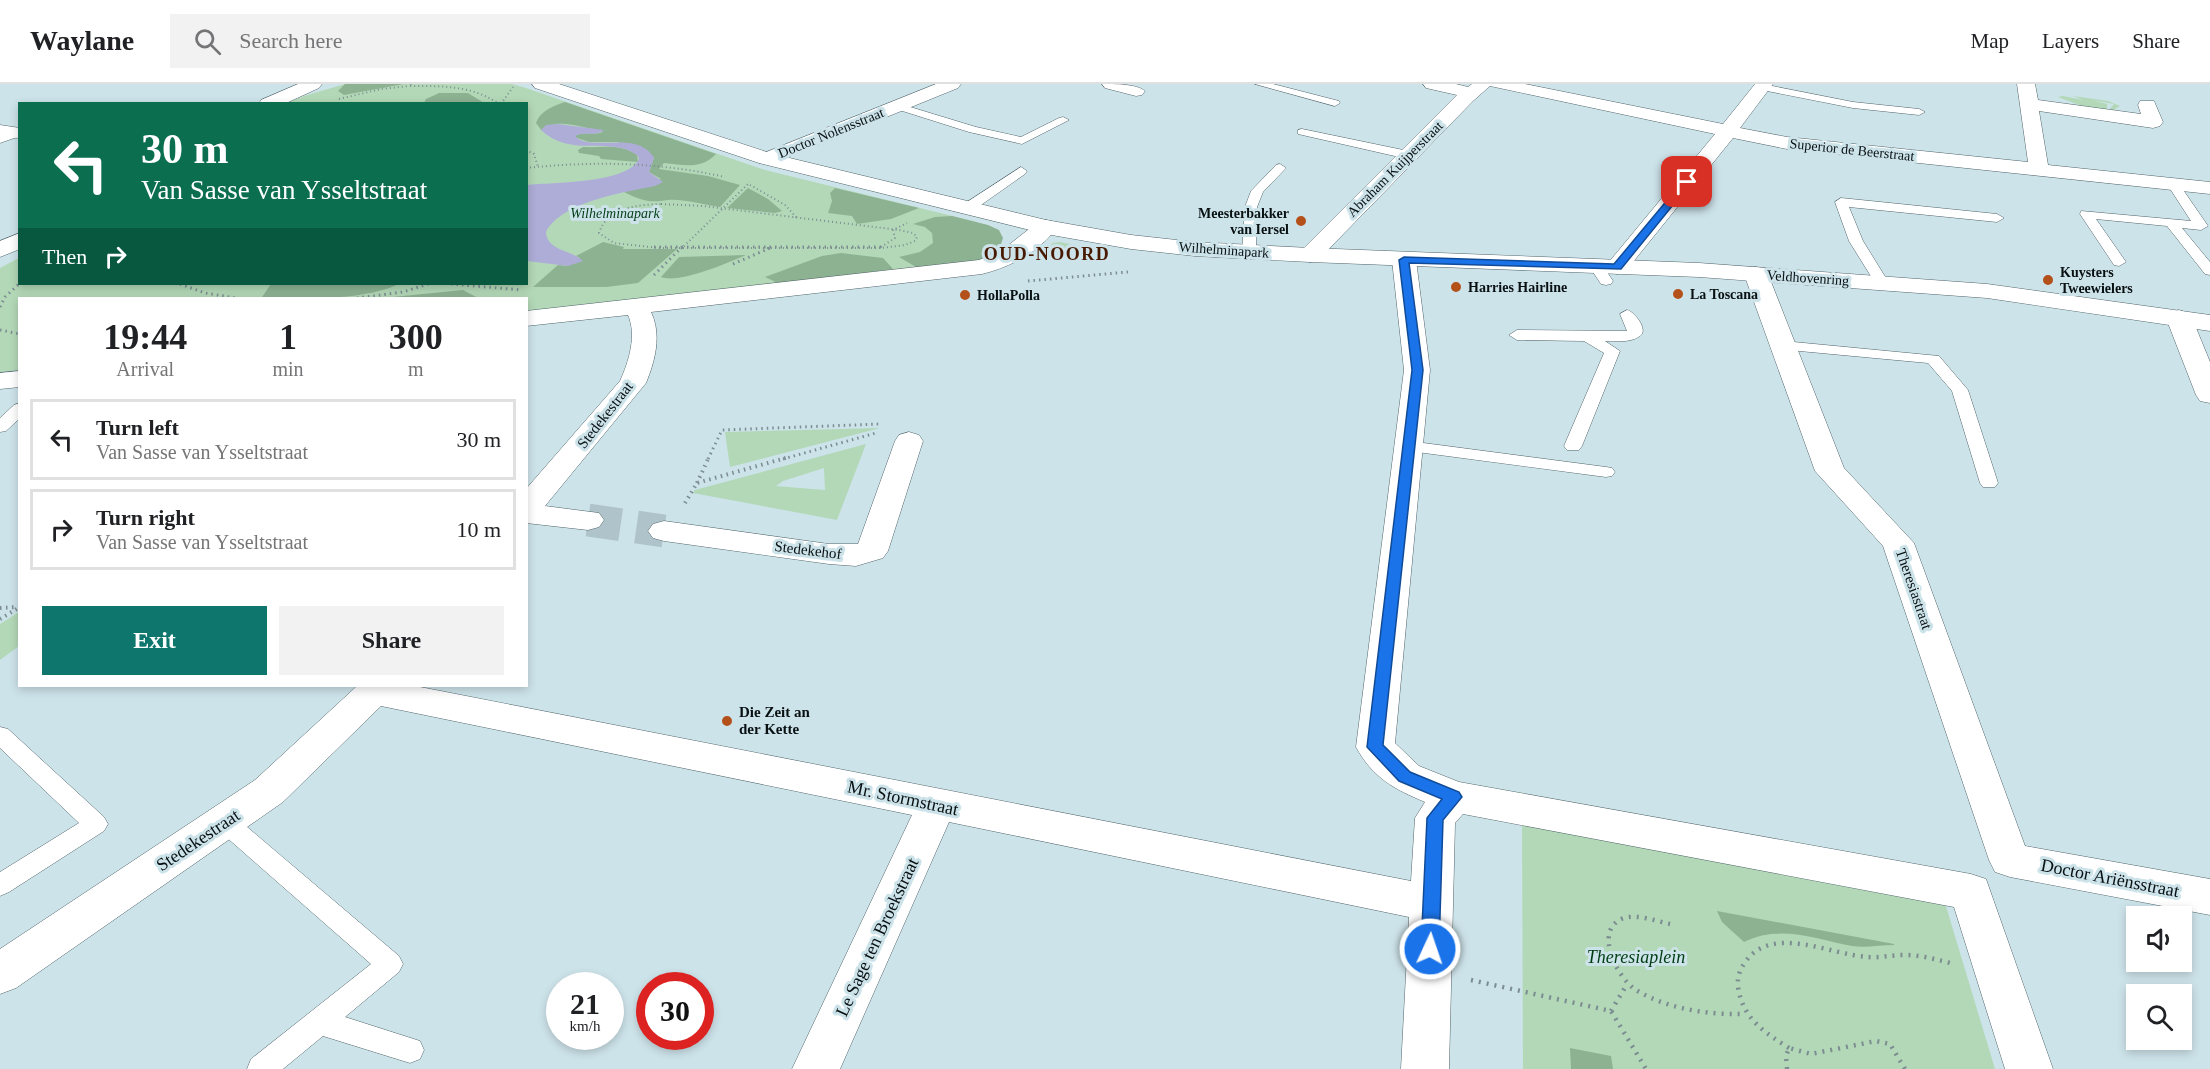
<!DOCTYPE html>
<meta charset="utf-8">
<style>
body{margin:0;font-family:"Times New Roman",serif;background:#f2f2f2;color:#202124;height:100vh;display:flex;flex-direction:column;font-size:22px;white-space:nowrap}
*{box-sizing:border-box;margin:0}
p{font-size:20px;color:#757577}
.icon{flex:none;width:33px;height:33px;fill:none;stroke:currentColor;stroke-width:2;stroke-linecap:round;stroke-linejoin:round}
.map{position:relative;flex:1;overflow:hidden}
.panel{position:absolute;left:18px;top:213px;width:510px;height:390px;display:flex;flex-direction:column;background:#fff;border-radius:0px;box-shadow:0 3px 9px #0003}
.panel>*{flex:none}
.guide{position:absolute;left:18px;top:18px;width:510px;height:183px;border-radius:0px;box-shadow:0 3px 9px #0003;background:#0b6e4f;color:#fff;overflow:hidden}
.buttons{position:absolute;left:2126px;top:822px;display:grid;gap:12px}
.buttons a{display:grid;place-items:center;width:66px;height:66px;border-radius:0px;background:#fff;box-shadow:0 3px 9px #0003;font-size:30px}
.speed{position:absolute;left:546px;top:888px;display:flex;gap:12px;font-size:30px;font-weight:700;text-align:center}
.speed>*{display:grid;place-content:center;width:78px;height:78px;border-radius:50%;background:#fff;box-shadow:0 3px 9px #0003;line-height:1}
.speed small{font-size:15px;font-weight:400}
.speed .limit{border:9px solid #d22;background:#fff;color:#111}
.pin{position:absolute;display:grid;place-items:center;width:51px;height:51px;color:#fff;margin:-26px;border-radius:12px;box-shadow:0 3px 9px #0006}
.me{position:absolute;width:66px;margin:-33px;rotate:3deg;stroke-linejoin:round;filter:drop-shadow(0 0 4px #0008)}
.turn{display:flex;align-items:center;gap:21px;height:126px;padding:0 24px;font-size:27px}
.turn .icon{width:78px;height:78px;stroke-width:2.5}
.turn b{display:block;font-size:42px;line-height:51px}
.then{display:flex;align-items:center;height:57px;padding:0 24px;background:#0003;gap:12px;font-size:22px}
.eta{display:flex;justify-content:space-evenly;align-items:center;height:102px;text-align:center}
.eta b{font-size:36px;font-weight:800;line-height:42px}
.button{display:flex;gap:12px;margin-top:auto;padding:12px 24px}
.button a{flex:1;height:69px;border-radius:0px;background:#0f766e;color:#fff;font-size:24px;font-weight:800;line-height:69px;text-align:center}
.button a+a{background:#f2f2f2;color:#202124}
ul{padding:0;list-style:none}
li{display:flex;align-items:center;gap:18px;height:81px;margin:0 12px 9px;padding:0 12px;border:3px solid #e0e0e0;border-radius:0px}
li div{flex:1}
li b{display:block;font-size:22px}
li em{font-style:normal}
header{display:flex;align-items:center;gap:36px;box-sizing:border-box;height:84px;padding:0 30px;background:#fff;border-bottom:2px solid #e0e0e0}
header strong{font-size:28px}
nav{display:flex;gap:33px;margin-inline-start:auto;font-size:21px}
.search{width:420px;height:54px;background:#f2f2f2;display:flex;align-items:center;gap:15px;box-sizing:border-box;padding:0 21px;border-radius:0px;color:#757577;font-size:22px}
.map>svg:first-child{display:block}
.green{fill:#b3d8b7;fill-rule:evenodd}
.forest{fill:#8db292}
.water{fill:#aeadd8}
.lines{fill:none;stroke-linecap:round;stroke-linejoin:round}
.minor-tunnel{stroke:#afc3ca;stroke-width:33;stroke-dasharray:33 16;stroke-linecap:butt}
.service-casing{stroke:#52656b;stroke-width:1}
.minor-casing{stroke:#52656b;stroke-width:1}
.tertiary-casing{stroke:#52656b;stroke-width:1}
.path-far3{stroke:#7c8d92;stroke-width:2;stroke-dasharray:1 3;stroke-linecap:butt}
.path-far2{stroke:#7c8d92;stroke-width:3;stroke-dasharray:1.5 4;stroke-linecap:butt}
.path-far1{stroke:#7c8d92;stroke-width:4;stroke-dasharray:1.5 4.5;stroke-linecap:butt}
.path{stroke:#7c8d92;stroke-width:4.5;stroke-dasharray:2 6;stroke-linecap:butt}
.service{fill:#fff;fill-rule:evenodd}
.minor{fill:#fff;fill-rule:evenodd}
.tertiary{fill:#fff;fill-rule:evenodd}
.route{fill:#1a73e8;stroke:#114b97;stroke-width:1.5}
.poi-dot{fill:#b4511b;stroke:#cde3ea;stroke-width:2}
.labels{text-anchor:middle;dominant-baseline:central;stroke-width:6;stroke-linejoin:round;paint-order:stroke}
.far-street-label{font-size:14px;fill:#081012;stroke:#cde3ea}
.far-park-label{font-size:14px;font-style:italic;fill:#003d13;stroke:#cde3ea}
.far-poi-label{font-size:14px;font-weight:bold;fill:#081012;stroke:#cde3ea;text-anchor:start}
.street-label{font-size:15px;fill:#081012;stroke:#cde3ea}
.poi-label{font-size:15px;font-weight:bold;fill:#081012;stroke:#cde3ea;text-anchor:start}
.far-district-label{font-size:18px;font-weight:bold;letter-spacing:1.5px;fill:#481901;stroke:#cde3ea}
.near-street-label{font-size:18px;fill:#081012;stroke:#cde3ea}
.near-park-label{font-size:18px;font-style:italic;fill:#003d13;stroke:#cde3ea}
</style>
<header>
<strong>Waylane</strong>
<div class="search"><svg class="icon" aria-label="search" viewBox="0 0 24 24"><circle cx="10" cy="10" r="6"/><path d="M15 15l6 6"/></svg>Search here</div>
<nav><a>Map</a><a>Layers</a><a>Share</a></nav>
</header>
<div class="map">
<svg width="2210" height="985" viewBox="0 0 2210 985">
<rect width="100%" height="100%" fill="#cde3ea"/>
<g class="green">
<path d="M345,0h166l12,3 242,83 212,52 -9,39 -441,52 -1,-15h-506l-1,72 -19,2v-104l19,-10 1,26h506v-180l-239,-1 17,-7z"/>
<path d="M2063,12l20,4 -10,-4 35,5 12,5 -8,5 -2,-2 4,-5 -22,-4 15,4v6l-25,-4 -24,-9z"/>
<path d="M1060,158l27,5 1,2 -35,6 -11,-2 11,-10z"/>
<path d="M880,344l-150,39 -5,-35z"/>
<path d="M866,360l-29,76 -144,-27 2,-3zM824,384l1,22 -49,-4 7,-5z"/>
<path d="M19,528v34l-19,14v-36z"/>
<path d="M1522,737l423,82 50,166h-472z"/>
</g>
<g class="forest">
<path d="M345,0h59l-60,11 -6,-4z"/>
<path d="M439,9h29l16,10h-60l2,-4z"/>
<path d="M565,18l151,52c-15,16 -32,11 -52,9l-5,6 49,7 32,9 -20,22c-14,-2 -40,-9 -52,-7 -19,3 -26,1 -44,-8l37,-13 -12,-7 5,-14 -36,-16h-29l-15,-5c8,-7 19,-1 29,-5 -17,-4 -50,-16 -61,-1l-6,-8c4,-12 17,-17 29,-21z"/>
<path d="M583,63c19,1 38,-4 54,8l1,7 -37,-3 -2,-3 -20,-3 -1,-3z"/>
<path d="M748,104l20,11 14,12 -7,2 -48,-5z"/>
<path d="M835,104l84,20 -28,11 -34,5 -5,-8 -24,-3 4,-12 -2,-8z"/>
<path d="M952,132l36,9 11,5 4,8 -4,12 -19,10 -64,7 -17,-10 21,-5 13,-9 -1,-10 -7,-6 -12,-3 22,-7z"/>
<path d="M603,158l21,5 -1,2h54l-39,34 -32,4h-73l25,-22 10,1 12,-8 -4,-2z"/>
<path d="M841,169l42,5 10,11 -113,15 -15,-7 57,-21z"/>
<path d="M746,171c-19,8 -66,29 -85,22l18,-20z"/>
<path d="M271,200h128c-36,17 -97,15 -137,13z"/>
<path d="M463,206l15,8h-95z"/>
<path d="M1717,827l177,33v1c-13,0 -29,3 -42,1 -37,-7 -72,-22 -108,-4l-22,-20z"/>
<path d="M1570,964l41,8 2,13h-42z"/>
</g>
<path class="water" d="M558,40l46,6c-9,7 -20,1 -29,6 15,17 63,-7 79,22l-5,14 14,10 -8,4c-30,6 -94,16 -109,46 1,19 26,18 37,29l-15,5 -41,-5v-76c25,-3 100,-1 112,-26l-2,-4c-28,-20 -66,4 -96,-25l5,-5z"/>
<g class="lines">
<path class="minor-tunnel" d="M588,436l76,11"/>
<defs>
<g id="service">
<path d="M1255,0h18l66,17 1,2 -5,3z"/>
<path d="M1762,0l91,18 66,7 6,3 -6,3 -66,-7 -96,-19v-4z"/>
<path d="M897,19l79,24 45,10 38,-19 4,-1 6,3 -47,24 -53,-12 -76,-24 -2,-2z"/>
<path d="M1302,45l106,22 6,4 -6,4 -110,-25v-4z"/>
<path d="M20,46v6l-20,7v-7z"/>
<path d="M1280,80l6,4 -23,24 -6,15 -1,45 -2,3h-10l-2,-3 3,-45 6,-16 25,-26z"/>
<path d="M1021,83l6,4 -2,3 -54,38h-10l-1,-3 1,-3z"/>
<path d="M2173,96l4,1 31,45 -7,4 -19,-2 28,34v13l-5,-1 -38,-48 -71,-7 30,43 -7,4 -5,-1 -34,-51 1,-3 110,10 -24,-37z"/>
<path d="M1841,114l156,16 7,4 -7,4 -148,-15 14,34 26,42 -7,4 -5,-1 -28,-45 -14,-39z"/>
<path d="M1596,178l5,1 12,18 -2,3 -5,1 -5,-1 -12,-18z"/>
<path d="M1627,226c7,1 22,20 13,26 -9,7 -24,5 -35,5l15,10 -38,95 -3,4h-12l-3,-4 40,-93 -20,-12 -67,-1 -8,-5 8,-5 108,1h2l-7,-17z"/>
<path d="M1783,257l156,15 29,34 30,93 -3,4h-12l-3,-4 -28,-92 -24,-28 -150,-14 -3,-3z"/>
<path d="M20,319v15l-14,13 -6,1v-14l14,-13z"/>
<path d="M1408,357l198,26 6,1 3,4 -3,4 -6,1 -204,-27 -3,-4 3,-4z"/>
<path d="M0,643l8,2 96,88 4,7 -4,7 -95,61 -9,4v-24l79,-49 -79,-75z"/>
<path d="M225,728l8,3 166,141 4,8 -4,8 -54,45 75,24 4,9 -4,9 -10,4 -87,-27 -40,33h-36l4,-10 120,-95 -154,-135 -4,-7 4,-7z"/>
</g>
<g id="minor">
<path d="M298,0h24l-3,4 -35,16h-25l2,-4z"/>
<path d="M936,0h25l-3,4 -185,75h-14l-3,-4 3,-4z"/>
<path d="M1102,0c13,0 35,0 43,7l-3,4 -6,1 -31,-8z"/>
<path d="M1423,0h33l12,3 4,-3h53l198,40 32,-40h18l-33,44 47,9 241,25 -11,-78h18l3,16 103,14 -3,-9 2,-4h14l9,21 -3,4 -7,2 -114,-17 9,54 162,17v12l-423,-45 -54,-11 -108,134 -8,2 -8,-2 -4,-5 4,-5 106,-128 -225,-48 -17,15 -155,159 -8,2 -8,-2 -4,-5 4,-5 155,-155 -31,-7z"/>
<path d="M0,41l20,3v10l-20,-1z"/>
<path d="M1046,136l8,2 3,5c-17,25 -47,40 -75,47l-331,38c11,23 4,49 -5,71l-101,123 54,7 5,7 -5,7 -11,3 -62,-7v-34l94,-108c9,-20 17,-46 8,-66l-102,11v-15l453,-51 22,-9 37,-29z"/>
<path d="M20,149v16l-20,8v-16z"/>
<path d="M1404,169l8,2 4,5 14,110 -35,373 24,23 40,16 512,92 15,5 67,190h-48l-51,-162 -491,-93 -8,9 -6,246h-48l8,-152 -460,-95 -109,247h-48l120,-254 -531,-109 -98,96 -267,186 -16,6v-45l255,-169 102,-94h58l996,195 4,-63 10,-16c-31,-13 -52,-24 -69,-55l48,-377 -12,-110 4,-5z"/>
<path d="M1756,183l8,2 4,5 76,194 70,75 111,303 185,33v36l-200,-38 -15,-5 -6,-12 -106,-314 -68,-75 -71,-197 4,-5z"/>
<path d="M2179,226l9,3 4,5 18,44v41l-10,-2 -4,-6 -30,-77 4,-5z"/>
<path d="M20,287v16l-20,2v-16z"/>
<path d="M909,348l10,3 4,6 -35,110 -5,7 -27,8 -27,-2 -165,-23 -11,-3 -5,-7 5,-7 11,-3 165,23h29l37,-103 4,-6z"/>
</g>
<path id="tertiary" d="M532,0h27l214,70 273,66 85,15 64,7 115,6 389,15 288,21 223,31v16l-223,-33 -288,-21 -389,-15 -115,-6 -64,-7 -85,-15 -287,-71 -224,-75z"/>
</defs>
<use href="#service" class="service-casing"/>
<use href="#minor" class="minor-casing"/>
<use href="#tertiary" class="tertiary-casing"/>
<g class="path-far3">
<path d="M411,0l-2,2c32,0 63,-1 90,18"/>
<path d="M339,15l42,-10 28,-3"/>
<path d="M501,20l12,-17"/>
<path d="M526,66l8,4 4,13"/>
<path d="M526,84c67,-7 133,-6 199,9"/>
<path d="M750,101l35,20 12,13"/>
<path d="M661,120l42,2 196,24 14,3 4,4 -2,4 -10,4 -24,3h-222l-45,-5 -15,-10c8,-26 39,-28 62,-29z"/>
<path d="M881,163l14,-9 -2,-8 14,-7"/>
<path d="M681,165l69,-67"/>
<path d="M768,165l2,-1"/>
</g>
<g class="path-far2">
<path d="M654,163h231"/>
<path d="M733,180l37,-16"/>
<path d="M654,191l28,-28"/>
<path d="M1028,197l100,-9"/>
<path d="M180,200l25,9 31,5"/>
<path d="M451,200l71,6"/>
<path d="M357,214l46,-6 25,-8"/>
<path d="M0,223l5,-10 15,-14"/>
<path d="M0,246l20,4"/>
<path d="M708,375l14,-29 158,-6"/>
<path d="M783,375l93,-26"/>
</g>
<g class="path-far1">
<path d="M697,399l12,-26"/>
<path d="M685,419l12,-20 92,-26"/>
<path d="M0,524l19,-1"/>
<path d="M0,535l20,-12"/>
</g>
<g class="path">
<path d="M1670,840c-14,-3 -32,-10 -46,-6 -32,11 -7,60 12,72 31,19 73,25 108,24"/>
<path d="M1471,896l140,31 35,58"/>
<path d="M1611,927l16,-27"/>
<path d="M1789,964c-25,-16 -46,-29 -51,-61 -1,-10 2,-18 8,-26 27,-37 85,-6 122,-4 12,1 24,-2 37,-2 15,0 30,4 45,8"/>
<path d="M1787,985l-1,-13 3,-8 22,6 65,-13 14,3 15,25"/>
</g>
<use href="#service" class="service"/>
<use href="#minor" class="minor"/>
<use href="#tertiary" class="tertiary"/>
</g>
<path class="route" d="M1687,95l4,3 -1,2 -69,85 -212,-6 14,107 -40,375 27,27 49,20 3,5 -19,23 -4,129 -2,5 -7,3 -6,-3 -3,-5 6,-131 15,-19 -43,-18 -32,-34 45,-377 -13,-110 5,-3 210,7 70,-84z"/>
<g class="poi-dot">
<circle cx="1301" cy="137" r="6"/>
<circle cx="2048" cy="196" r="6"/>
<circle cx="1456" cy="203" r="6"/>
<circle cx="1678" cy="210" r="6"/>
<circle cx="965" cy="211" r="6"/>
<circle cx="727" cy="637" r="6"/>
</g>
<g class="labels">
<g class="far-street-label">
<text transform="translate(831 49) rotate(-22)">Doctor Nolensstraat</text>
<text transform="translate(1852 66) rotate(6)">Superior de Beerstraat</text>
<text transform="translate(1395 85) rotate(-45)">Abraham Kuijperstraat</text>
<text transform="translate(1224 166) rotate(4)">Wilhelminapark</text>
<text transform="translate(1808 194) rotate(4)">Veldhovenring</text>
</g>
<g class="far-park-label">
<text x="615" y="129">Wilhelminapark</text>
</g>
<g class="far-poi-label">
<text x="1289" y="129" text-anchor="end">Meesterbakker<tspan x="1289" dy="16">van Iersel</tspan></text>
<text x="2060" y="188">Kuysters<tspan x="2060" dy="16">Tweewielers</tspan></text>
<text x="1468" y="203">Harries Hairline</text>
<text x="1690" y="210">La Toscana</text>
<text x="977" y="211">HollaPolla</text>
</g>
<g class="street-label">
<text transform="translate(605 331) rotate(-52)">Stedekestraat</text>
<text transform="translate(808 466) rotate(7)">Stedekehof</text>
<text transform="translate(1914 505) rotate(71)">Theresiastraat</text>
</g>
<g class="poi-label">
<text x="739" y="628">Die Zeit an<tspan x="739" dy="17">der Kette</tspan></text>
</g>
<g class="far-district-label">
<text x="1047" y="170">OUD-NOORD</text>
</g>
<g class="near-street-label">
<text transform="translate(903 714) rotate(12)">Mr. Stormstraat</text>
<text transform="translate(198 756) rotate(-34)">Stedekestraat</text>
<text transform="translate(2110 794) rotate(11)">Doctor Ariënsstraat</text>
<text transform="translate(877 853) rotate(-65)">Le Sage ten Broekstraat</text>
</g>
<g class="near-park-label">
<text x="1636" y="873">Theresiaplein</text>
</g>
</g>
</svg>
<div class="buttons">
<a><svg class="icon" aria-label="sound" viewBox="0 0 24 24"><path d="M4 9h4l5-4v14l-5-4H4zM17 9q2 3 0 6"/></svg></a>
<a><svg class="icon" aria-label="search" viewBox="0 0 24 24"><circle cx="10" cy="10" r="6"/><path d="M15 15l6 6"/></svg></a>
</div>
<div class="speed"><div>21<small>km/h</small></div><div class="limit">30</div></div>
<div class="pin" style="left:1687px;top:98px;background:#d93025"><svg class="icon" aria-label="arrive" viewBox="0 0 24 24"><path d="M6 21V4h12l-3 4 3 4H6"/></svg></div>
<svg class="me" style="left:1430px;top:865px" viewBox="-20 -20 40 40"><circle r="17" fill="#1a73e8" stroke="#fff" stroke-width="3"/><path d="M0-11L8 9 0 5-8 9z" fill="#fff"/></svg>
<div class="guide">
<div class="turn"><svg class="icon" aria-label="left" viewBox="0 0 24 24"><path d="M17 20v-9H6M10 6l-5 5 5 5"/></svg><div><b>30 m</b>Van Sasse van Ysseltstraat</div></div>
<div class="then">Then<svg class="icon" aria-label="right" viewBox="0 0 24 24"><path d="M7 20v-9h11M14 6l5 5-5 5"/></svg></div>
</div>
<section class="panel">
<div class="eta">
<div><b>19:44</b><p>Arrival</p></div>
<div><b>1</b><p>min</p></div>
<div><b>300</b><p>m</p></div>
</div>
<ul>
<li><svg class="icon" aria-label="left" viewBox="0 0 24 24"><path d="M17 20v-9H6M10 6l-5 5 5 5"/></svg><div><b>Turn left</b><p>Van Sasse van Ysseltstraat</p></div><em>30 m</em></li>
<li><svg class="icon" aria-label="right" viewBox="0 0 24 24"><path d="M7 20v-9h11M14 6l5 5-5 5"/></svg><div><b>Turn right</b><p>Van Sasse van Ysseltstraat</p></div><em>10 m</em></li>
</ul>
<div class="button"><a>Exit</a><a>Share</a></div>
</section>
</div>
